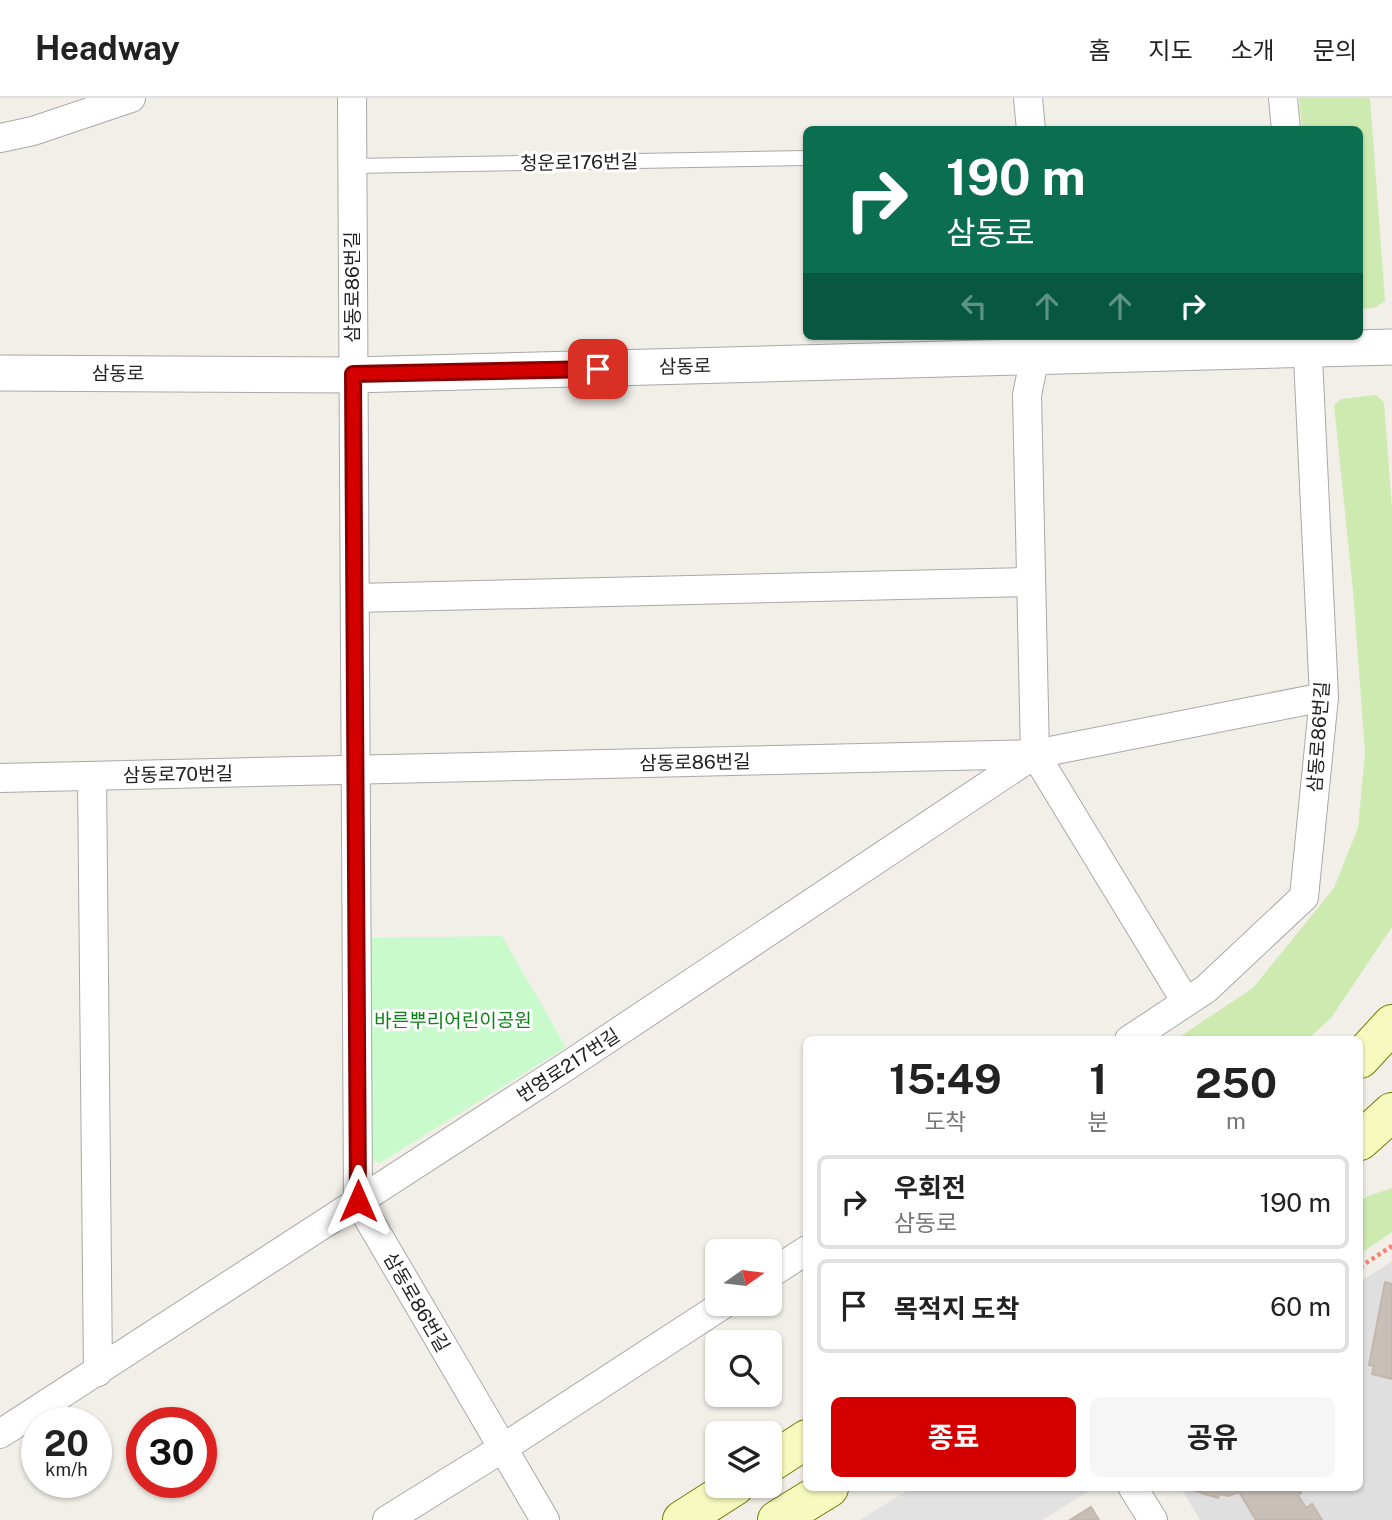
<!DOCTYPE html>
<html lang="ko">
<meta charset="utf-8">
<style>
body{margin:0;font-family:"Public Sans","Noto Sans KR",sans-serif;background:#f6f6f6;color:#222;height:100vh;display:flex;flex-direction:column;font-size:26px;white-space:nowrap}
*{box-sizing:border-box;margin:0}
p{font-size:23px;color:#767676}
.icon{flex:none;width:38px;height:38px;fill:none;stroke:currentColor;stroke-width:2;stroke-linecap:round;stroke-linejoin:round}
.map{position:relative;flex:1;overflow:hidden}
.details{position:absolute;left:803px;top:938px;width:560px;height:455px;display:flex;flex-direction:column;background:#fff;border-radius:10px;box-shadow:0 2px 5px #0004}
.details>*{flex:none}
.banner{position:absolute;left:803px;top:28px;width:560px;height:214px;border-radius:10px;box-shadow:0 2px 5px #0004;background:#0b6e4f;color:#fff;overflow:hidden}
.needle{width:46px;rotate:76deg}
.fabs{position:absolute;left:705px;top:1141px;display:grid;gap:14px}
.fabs a{display:grid;place-items:center;width:77px;height:77px;border-radius:10px;background:#fff;box-shadow:0 2px 5px #0004;font-size:35px}
.speed{position:absolute;left:21px;top:1309px;display:flex;gap:14px;font-size:35px;font-weight:700;text-align:center}
.speed>*{display:grid;place-content:center;width:91px;height:91px;border-radius:50%;background:#fff;box-shadow:0 2px 5px #0004;line-height:1}
.speed small{font-size:18px;font-weight:400}
.speed .limit{border:10px solid #d22;background:#fff;color:#111}
.pin{position:absolute;display:grid;place-items:center;width:60px;height:60px;color:#fff;margin:-30px;border-radius:14px;box-shadow:0 4px 10px #0006}
.me{position:absolute;width:77px;margin:-38px;rotate:0deg;stroke-linejoin:round;filter:drop-shadow(0 0 5px #0008)}
.turn{display:flex;align-items:center;gap:24px;height:147px;padding:0 28px;font-size:32px}
.turn .icon{width:91px;height:91px;stroke-width:2.5}
.turn b{display:block;font-size:49px;line-height:60px}
.lanes{display:flex;align-items:center;height:66px;padding:0 28px;background:#0003;justify-content:center;gap:35px;direction:ltr}
.lanes .off{opacity:.35}
.eta{display:flex;justify-content:space-evenly;align-items:center;height:119px;text-align:center}
.eta b{font-size:42px;font-weight:700;line-height:49px}
.button{display:flex;gap:14px;margin-top:auto;padding:14px 28px}
.button a{flex:1;height:80px;border-radius:10px;background:#d40000;color:#fff;font-size:28px;font-weight:700;line-height:80px;text-align:center}
.button a+a{background:#f6f6f6;color:#222}
ul{padding:0;list-style:none}
li{display:flex;align-items:center;gap:21px;height:94px;margin:0 14px 10px;padding:0 14px;border:4px solid #e0e0e0;border-radius:10px}
li div{flex:1}
li b{display:block;font-size:26px}
li em{font-style:normal}
header{display:flex;align-items:center;gap:42px;box-sizing:border-box;height:98px;padding:0 35px;background:#fff;border-bottom:2px solid #e0e0e0}
header strong{font-size:33px}
nav{display:flex;gap:38px;margin-inline-start:auto;font-size:24px}
.map>svg:first-child{display:block}
.residential{fill:#e0dfdf}
.grass{fill:#cdebb0}
.park{fill:#c8facc}
.parking{fill:#e2e2e2}
.building{fill:#c7bfb8;stroke:#c4b6ab;stroke-width:2}
.lines{fill:none;stroke-linecap:round;stroke-linejoin:round}
.service-casing{stroke:#a9a9a9;stroke-width:16}
.minor-casing{stroke:#a9a9a9;stroke-width:30}
.tertiary-casing{stroke:#a9a9a9;stroke-width:37}
.secondary-casing{stroke:#707d05;stroke-width:40}
.path{stroke:#fa8072;stroke-width:4.5;stroke-dasharray:3.5 3.5;stroke-linecap:butt}
.service{stroke:#fff;stroke-width:14}
.minor{stroke:#fff;stroke-width:28}
.tertiary{stroke:#fff;stroke-width:35}
.secondary{stroke:#f7fabf;stroke-width:38}
.route-casing{stroke:#8a0000;stroke-width:18}
.route{stroke:#d40000;stroke-width:12}
.labels{text-anchor:middle;dominant-baseline:central;stroke-width:6;stroke-linejoin:round;paint-order:stroke}
.street-label{font-size:19px;fill:#222;stroke:#fff}
.park-label{font-size:19px;fill:#0c8416;stroke:#fff}
</style>
<header>
<strong>Headway</strong>
<nav><a>홈</a><a>지도</a><a>소개</a><a>문의</a></nav>
</header>
<div class="map">
<svg width="1392" height="1422" viewBox="0 0 1392 1422">
<rect width="100%" height="100%" fill="#f2efe9"/>
<path class="residential" d="M1392,1163v259h-192l-19,-32h179v-206z"/>
<g class="grass">
<path d="M1299,0h71l15,203 -11,7 -14,1v-179l-58,-1z"/>
<path d="M1376,297l8,7 8,107v418l-61,91 -23,21h-132l77,-51 81,-100 24,-60 7,-76 -12,-161 -19,-186 7,-6z"/>
<path d="M1392,1090v44l-32,22v-53l8,-5z"/>
</g>
<path class="park" d="M502,838l64,111 -186,116 -10,-4v-221z"/>
<path class="parking" d="M911,1390h183l-52,32h-182z"/>
<g class="building">
<path d="M1385,1184l7,2v95l-20,-5 2,-8 -5,-1z"/>
<path d="M1190,1390h107l4,5 -3,2 8,13 6,-4 10,16h-66l-17,-28 -11,4 -8,-2 -2,4 -29,-9z"/>
<path d="M1091,1409l8,13h-29z"/>
</g>
<g class="lines">
<defs>
<path id="service" d="M352,68l455,-8"/>
<g id="minor">
<path d="M352,0l6,1103 187,319"/>
<path d="M1028,0l3,32"/>
<path d="M1283,0l3,32"/>
<path d="M0,40l33,-7 98,-33"/>
<path d="M1039,238l-12,59 8,359 151,248"/>
<path d="M355,500l676,-16"/>
<path d="M92,678l6,596"/>
<path d="M0,680l1035,-24 289,-57"/>
<path d="M1129,942l77,-51 98,-92 20,-200 -17,-361"/>
<path d="M770,1176l37,-24"/>
<path d="M0,1336l567,-368 468,-312"/>
<path d="M1133,1390l20,32"/>
<path d="M387,1422l116,-72 221,-144"/>
</g>
<path id="tertiary" d="M0,275l353,2 1039,-28"/>
<g id="secondary">
<path d="M1360,961l32,-35"/>
<path d="M1360,1043l32,-29"/>
<path d="M770,1365l37,-24"/>
<path d="M682,1422l53,-34"/>
<path d="M777,1422l52,-32"/>
</g>
</defs>
<use href="#service" class="service-casing"/>
<use href="#minor" class="minor-casing"/>
<use href="#tertiary" class="tertiary-casing"/>
<use href="#secondary" class="secondary-casing"/>
<path class="path" d="M1360,1169l32,-21"/>
<use href="#service" class="service"/>
<use href="#minor" class="minor"/>
<use href="#tertiary" class="tertiary"/>
<use href="#secondary" class="secondary"/>
</g>
<g class="lines">
<defs>
<path id="route" d="M358,1103l-5,-827 245,-5"/>
</defs>
<use href="#route" class="route-casing"/>
<use href="#route" class="route"/>
</g>
<g class="labels">
<g class="street-label">
<text transform="translate(579 64) rotate(-1)">청운로176번길</text>
<text transform="translate(352 189) rotate(-90)">삼동로86번길</text>
<text transform="translate(685 268) rotate(-1)">삼동로</text>
<text x="118" y="275">삼동로</text>
<text transform="translate(1318 639) rotate(-86)">삼동로86번길</text>
<text transform="translate(695 664) rotate(-1)">삼동로86번길</text>
<text transform="translate(178 676) rotate(-1)">삼동로70번길</text>
<text transform="translate(568 967) rotate(-33)">번영로217번길</text>
<text transform="translate(417 1204) rotate(60)">삼동로86번길</text>
</g>
<g class="park-label">
<text x="453" y="922">바른뿌리어린이공원</text>
</g>
</g>
</svg>
<div class="fabs">
<a><svg class="needle" viewBox="-14 -14 28 28"><path d="M0-13l5 13h-10z" fill="#e53935"/><path d="M0 13l5-13h-10z" fill="#767676"/></svg></a>
<a><svg class="icon" aria-label="search" viewBox="0 0 24 24"><circle cx="10" cy="10" r="6"/><path d="M15 15l6 6"/></svg></a>
<a><svg class="icon" aria-label="layers" viewBox="0 0 24 24"><path d="M12 4l9 5-9 5-9-5zM3 14l9 5 9-5"/></svg></a>
</div>
<div class="speed"><div>20<small>km/h</small></div><div class="limit">30</div></div>
<div class="pin" style="left:598px;top:271px;background:#d93025"><svg class="icon" aria-label="arrive" viewBox="0 0 24 24"><path d="M6 21V4h12l-3 4 3 4H6"/></svg></div>
<svg class="me" style="left:358px;top:1103px" viewBox="-20 -20 40 40"><path d="M0-17L14 15 0 8-14 15z" fill="#d40000" stroke="#fff" stroke-width="4"/></svg>
<div class="banner">
<div class="turn"><svg class="icon" aria-label="right" viewBox="0 0 24 24"><path d="M7 20v-9h11M14 6l5 5-5 5"/></svg><div><b>190 m</b>삼동로</div></div>
<div class="lanes"><svg class="icon off" aria-label="left" viewBox="0 0 24 24"><path d="M17 20v-9H6M10 6l-5 5 5 5"/></svg><svg class="icon off" aria-label="ahead" viewBox="0 0 24 24"><path d="M12 20V5M6 11l6-6 6 6"/></svg><svg class="icon off" aria-label="ahead" viewBox="0 0 24 24"><path d="M12 20V5M6 11l6-6 6 6"/></svg><svg class="icon" aria-label="right" viewBox="0 0 24 24"><path d="M7 20v-9h11M14 6l5 5-5 5"/></svg></div>
</div>
<section class="details">
<div class="eta">
<div><b>15:49</b><p>도착</p></div>
<div><b>1</b><p>분</p></div>
<div><b>250</b><p>m</p></div>
</div>
<ul>
<li><svg class="icon" aria-label="right" viewBox="0 0 24 24"><path d="M7 20v-9h11M14 6l5 5-5 5"/></svg><div><b>우회전</b><p>삼동로</p></div><em>190 m</em></li>
<li><svg class="icon" aria-label="arrive" viewBox="0 0 24 24"><path d="M6 21V4h12l-3 4 3 4H6"/></svg><div><b>목적지 도착</b></div><em>60 m</em></li>
</ul>
<div class="button"><a>종료</a><a>공유</a></div>
</section>
</div>
